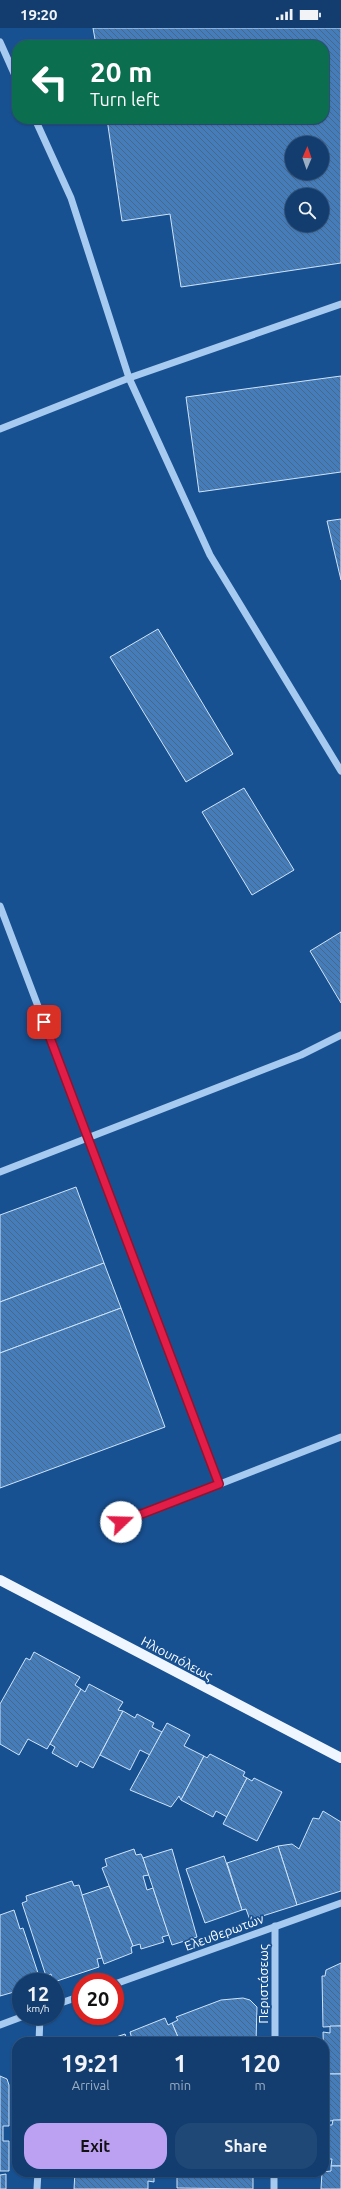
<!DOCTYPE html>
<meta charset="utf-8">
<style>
body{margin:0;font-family:Ubuntu,sans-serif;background:#1f4876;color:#f1f3f6;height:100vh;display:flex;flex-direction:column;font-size:15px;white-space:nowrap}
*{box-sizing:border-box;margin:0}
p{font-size:13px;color:#9caec2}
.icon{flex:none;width:22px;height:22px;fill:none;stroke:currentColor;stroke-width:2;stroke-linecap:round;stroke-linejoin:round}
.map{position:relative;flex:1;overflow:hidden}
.sheet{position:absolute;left:12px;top:2009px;width:317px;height:140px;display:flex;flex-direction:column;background:#123d6e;border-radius:16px;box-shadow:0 1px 3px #0004,0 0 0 1px #315681}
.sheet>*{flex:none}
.hud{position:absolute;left:12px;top:12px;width:317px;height:84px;border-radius:16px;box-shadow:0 1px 3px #0004,0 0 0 1px #315681;background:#0b6e4f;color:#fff;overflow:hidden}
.needle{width:26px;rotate:2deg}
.tools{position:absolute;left:285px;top:108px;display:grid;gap:8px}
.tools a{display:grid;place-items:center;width:44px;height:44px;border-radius:50%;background:#123d6e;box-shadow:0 1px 3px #0004,0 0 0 1px #315681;font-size:20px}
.speed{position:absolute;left:12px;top:1945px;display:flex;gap:8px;font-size:20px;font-weight:700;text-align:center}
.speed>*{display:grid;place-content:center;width:52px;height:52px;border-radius:50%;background:#123d6e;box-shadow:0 1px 3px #0004,0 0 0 1px #315681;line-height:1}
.speed small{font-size:10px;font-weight:400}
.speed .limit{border:6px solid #d22;background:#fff;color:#111}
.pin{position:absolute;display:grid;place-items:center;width:34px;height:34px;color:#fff;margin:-17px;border-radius:8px;box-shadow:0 2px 6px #0006}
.me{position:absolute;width:44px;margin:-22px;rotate:69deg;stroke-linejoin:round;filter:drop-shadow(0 0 3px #0008)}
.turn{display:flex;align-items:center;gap:14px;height:84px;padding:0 12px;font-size:18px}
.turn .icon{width:52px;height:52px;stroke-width:2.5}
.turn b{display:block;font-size:28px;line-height:34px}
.eta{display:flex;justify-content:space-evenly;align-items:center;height:68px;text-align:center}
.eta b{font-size:24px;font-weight:700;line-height:28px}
.primary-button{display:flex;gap:8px;margin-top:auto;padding:8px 12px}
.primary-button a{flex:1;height:46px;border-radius:16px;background:#bca0f2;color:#111;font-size:16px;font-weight:700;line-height:46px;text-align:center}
.primary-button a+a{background:#1f4876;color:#f1f3f6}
.status{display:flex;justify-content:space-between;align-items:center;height:28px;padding:0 20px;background:#123d6e;direction:ltr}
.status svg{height:11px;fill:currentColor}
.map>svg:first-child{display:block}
.building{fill:url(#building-back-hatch);stroke:#cee4fb;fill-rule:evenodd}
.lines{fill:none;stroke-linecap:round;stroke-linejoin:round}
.minor{stroke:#a7caf0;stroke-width:7}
.major{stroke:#f0f6ff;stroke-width:10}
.route-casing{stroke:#92132f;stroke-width:10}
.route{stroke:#e11d48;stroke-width:7}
.labels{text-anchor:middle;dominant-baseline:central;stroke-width:3.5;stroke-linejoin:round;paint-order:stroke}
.street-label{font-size:13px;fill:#fff;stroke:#185192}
</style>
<div class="status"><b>19:20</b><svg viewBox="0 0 49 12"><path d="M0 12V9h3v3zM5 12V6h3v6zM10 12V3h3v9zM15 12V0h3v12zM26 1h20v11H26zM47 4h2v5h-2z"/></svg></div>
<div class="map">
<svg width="341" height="2161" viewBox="0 0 341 2161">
<defs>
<pattern id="building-back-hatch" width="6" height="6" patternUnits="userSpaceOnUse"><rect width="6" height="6" fill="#457dbb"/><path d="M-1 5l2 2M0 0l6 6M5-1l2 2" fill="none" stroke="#486789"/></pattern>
</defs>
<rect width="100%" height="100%" fill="#185192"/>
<g class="building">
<path d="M93,0h248v235l-160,24 -11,-73 -48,7 -15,-102h217v-74h-228zM292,115h30v30h-30zM292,167h30v30h-30z"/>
<path d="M341,348v96l-142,20 -13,-95z"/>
<path d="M341,491v61l-14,-59z"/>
<path d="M158,601l75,125 -47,28 -76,-125z"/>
<path d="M244,760l50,82 -42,25 -50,-83z"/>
<path d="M341,904v71l-31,-52z"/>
<path d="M76,1159l28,76 -104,39v-87z"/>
<path d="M104,1235l17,45 -121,45v-51z"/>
<path d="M121,1280l44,119 -165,61v-135z"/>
<path d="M34,1624l46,25 -5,8 6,4 -34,60 -19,-10 -9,16 -19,-11v-40l26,-46 4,2z"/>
<path d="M89,1656l34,18 -5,8 5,1 -30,57 -13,-7 -3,6 -25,-14 3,-6 -5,-3 31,-55 4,3z"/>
<path d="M123,1683l12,7 2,-4 17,9 -2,4 10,5 -12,23 -10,-5 -10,20 -30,-15z"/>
<path d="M167,1695l23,12 -6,11 20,10 -23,44 -2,-4 -8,11 -41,-17z"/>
<path d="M210,1726l35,18 -2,4 4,2 -20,39 -11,-6 -3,6 -32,-17 23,-44 3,2z"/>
<path d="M247,1750l5,3 2,-3 28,14 -25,49 -34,-17z"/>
<path d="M323,1783l18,11v69l-44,14 -19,-59 14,-2 7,5 14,-31 6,1z"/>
<path d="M278,1818l19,59 -47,15 -4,-11 -4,1 -15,-47z"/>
<path d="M134,1821l2,6 5,-1 2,4 6,17 -6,1 4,14 6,-2 16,47 -7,2 2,5 -23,7 -1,-5 -7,2 -31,-78 5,-2 -2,-7z"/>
<path d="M172,1821l25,88 -25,8 -29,-87z"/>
<path d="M224,1828l18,54 -37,13 -19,-54z"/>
<path d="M72,1853l2,5 5,-1 23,73 -5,1 2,8 -45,15 -3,-8 -5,2 -24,-73 5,-2 -1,-5z"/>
<path d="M109,1858l24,60 -2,1 1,6 -28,11 -22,-69z"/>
<path d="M14,1882l6,19 3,-1 17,51 -6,2v1h-13v8l-21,6v-81z"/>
<path d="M341,1935v63l-18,1 -1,-51h3l1,-6z"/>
<path d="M243,1970l7,2 7,7 -1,35h-76l-8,-19 6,-3 -2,-3 45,-17z"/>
<path d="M165,1990l3,7 4,-2 8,19h-52l4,-3 -2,-7z"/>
<path d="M330,1998h11v48h-12v-6h-5l-1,-36 7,1z"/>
<path d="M125,2006l3,8h-27z"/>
<path d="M329,2046h12v46l-12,1v-6h-5v-36h5z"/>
<path d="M0,2048l7,3 2,6v41h-6v15h6v30h-9z"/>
<path d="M333,2092h8v46h-10l1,-7h-8v-34h8z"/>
<path d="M331,2138h10v23h-20l1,-17 9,-1z"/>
<path d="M75,2144h79v10l-6,-1v8h-74z"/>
<path d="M177,2144h71v2h5v15l-76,-1z"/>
<path d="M6,2146v15h-6v-14z"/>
</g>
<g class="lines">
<g class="minor">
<path d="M0,14l17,38"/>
<path d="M35,91l36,79 58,180 81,177 131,216"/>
<path d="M0,401l129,-51 212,-74"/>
<path d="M0,878l219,578"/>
<path d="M0,1144l301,-117 40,-20"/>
<path d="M107,1500l234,-91"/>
<path d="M115,1956l226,-81"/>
<path d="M55,1977l26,-9"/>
<path d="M0,1997l24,-9"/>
<path d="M39,2014l1,-26"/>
<path d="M275,2014v-116"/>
<path d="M37,2161l1,-17"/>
<path d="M274,2161v-17"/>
</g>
<path class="major" d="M0,1552l341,178"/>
</g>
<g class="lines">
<defs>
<path id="route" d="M44,994l175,462 -98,38"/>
</defs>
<use href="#route" class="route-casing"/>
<use href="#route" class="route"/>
</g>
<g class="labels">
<g class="street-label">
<text transform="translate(177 1630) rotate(28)">Ηλιουπόλεως</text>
<text transform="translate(224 1904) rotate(-20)">Ελευθερωτών</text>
<text transform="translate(263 1956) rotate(-90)">Περιστάσεως</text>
</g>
</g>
</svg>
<div class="tools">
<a><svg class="needle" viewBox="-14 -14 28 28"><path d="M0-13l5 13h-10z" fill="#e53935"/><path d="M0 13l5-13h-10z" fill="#9caec2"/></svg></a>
<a><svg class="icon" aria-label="search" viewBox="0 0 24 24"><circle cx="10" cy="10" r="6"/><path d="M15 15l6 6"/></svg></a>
</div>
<div class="speed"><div>12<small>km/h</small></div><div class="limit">20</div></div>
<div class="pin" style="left:44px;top:994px;background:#d93025"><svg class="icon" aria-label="arrive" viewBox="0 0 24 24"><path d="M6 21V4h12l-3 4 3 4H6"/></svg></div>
<svg class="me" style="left:121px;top:1494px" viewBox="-20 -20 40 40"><circle r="19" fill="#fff"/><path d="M0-13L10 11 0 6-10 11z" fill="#e11d48"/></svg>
<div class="hud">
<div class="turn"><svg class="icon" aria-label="left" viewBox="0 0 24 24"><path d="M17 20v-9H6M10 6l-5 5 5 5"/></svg><div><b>20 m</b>Turn left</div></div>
</div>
<section class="sheet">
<div class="eta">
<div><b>19:21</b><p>Arrival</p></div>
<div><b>1</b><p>min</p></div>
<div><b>120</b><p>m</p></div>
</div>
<div class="primary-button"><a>Exit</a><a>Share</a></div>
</section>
</div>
